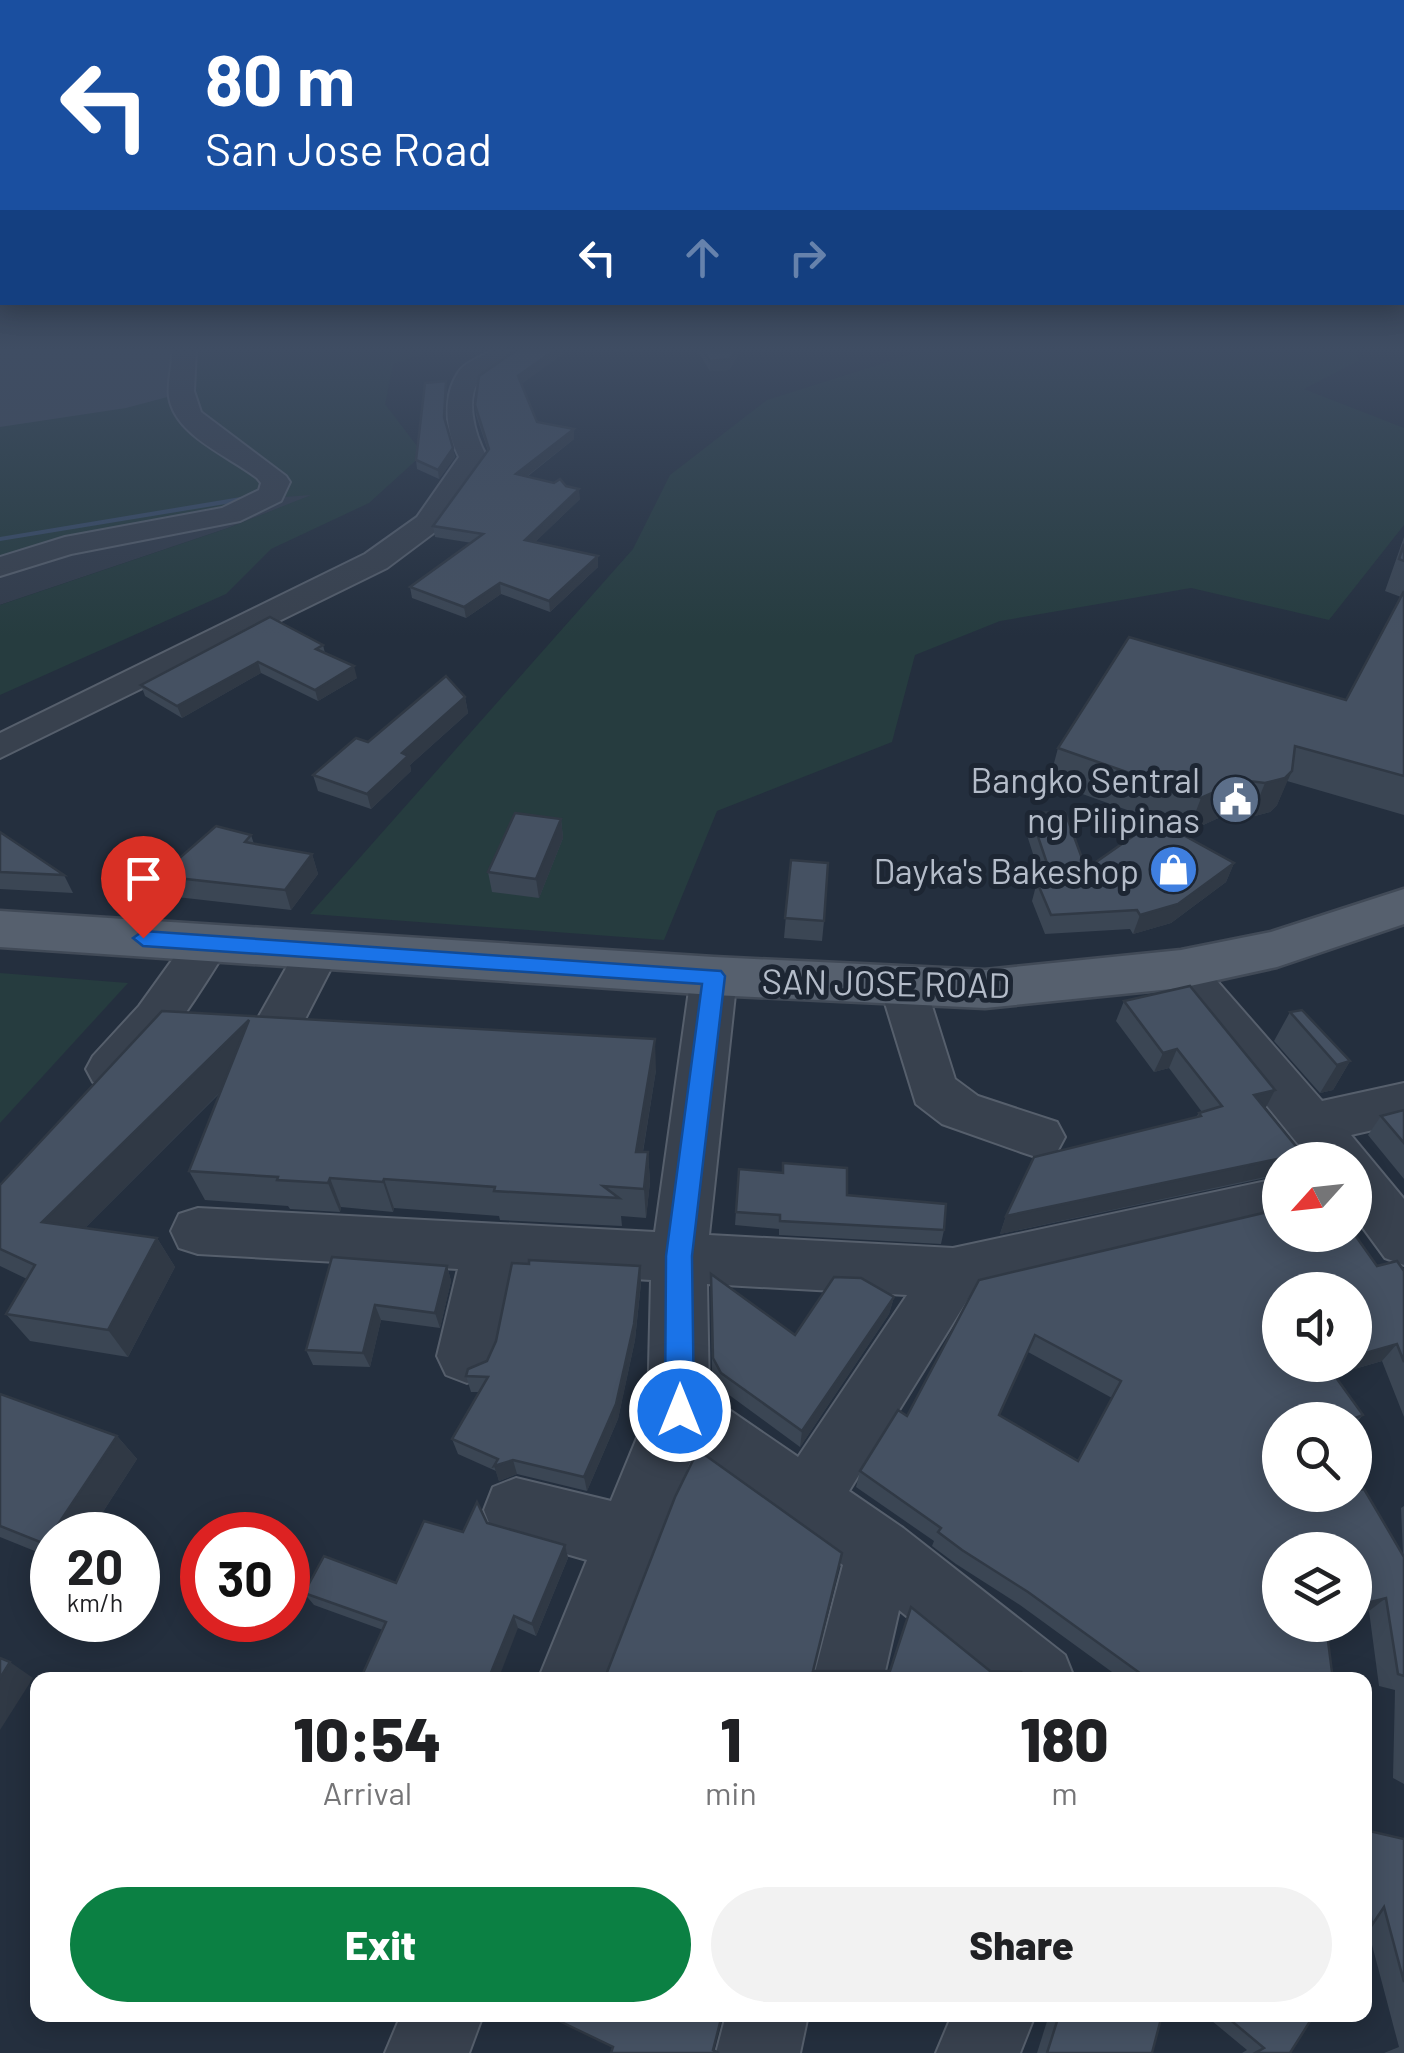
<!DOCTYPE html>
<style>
body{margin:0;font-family:Barlow,sans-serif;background:#f2f2f2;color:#202124;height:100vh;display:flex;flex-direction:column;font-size:38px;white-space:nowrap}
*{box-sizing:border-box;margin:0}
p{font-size:32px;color:#757577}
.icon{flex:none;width:55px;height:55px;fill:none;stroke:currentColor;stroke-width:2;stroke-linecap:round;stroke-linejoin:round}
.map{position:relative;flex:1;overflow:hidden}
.details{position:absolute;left:30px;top:1672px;width:1342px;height:350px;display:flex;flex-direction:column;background:#fff;border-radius:20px;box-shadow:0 5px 25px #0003}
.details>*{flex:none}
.banner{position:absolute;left:0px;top:0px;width:1405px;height:305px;box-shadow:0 5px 25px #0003;background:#1a4fa0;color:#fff;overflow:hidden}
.needle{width:65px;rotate:243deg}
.controls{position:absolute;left:1262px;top:1142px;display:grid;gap:20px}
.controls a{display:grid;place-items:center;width:110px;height:110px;border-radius:50%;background:#fff;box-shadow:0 5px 25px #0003;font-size:50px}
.speed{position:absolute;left:30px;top:1512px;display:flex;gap:20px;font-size:50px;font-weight:700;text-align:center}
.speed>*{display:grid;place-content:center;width:130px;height:130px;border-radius:50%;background:#fff;box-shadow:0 5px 25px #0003;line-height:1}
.speed small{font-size:25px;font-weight:400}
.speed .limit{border:15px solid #d22;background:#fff;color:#111}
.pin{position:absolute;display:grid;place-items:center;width:85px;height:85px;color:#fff;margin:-102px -42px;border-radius:50% 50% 50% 0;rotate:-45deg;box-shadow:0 0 10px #0007}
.pin .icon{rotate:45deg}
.me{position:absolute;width:110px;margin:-55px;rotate:0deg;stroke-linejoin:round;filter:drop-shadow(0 0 8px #0008)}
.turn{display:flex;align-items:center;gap:35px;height:210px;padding:0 40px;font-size:45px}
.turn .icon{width:130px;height:130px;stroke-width:2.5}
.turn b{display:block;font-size:70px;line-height:85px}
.lanes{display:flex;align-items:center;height:95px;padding:0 40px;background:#0003;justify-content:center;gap:50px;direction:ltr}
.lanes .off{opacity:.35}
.eta{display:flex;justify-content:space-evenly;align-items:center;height:170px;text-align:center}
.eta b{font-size:60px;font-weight:800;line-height:70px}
.primary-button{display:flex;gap:20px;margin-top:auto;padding:20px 40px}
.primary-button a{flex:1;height:115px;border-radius:60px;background:#0b8043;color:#fff;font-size:40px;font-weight:800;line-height:115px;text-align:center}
.primary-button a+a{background:#f2f2f2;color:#202124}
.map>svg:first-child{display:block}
.airport{fill:#323c4b}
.green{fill:#263c3f}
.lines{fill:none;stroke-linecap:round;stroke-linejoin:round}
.stream{fill:#394c67;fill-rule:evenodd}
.taxiway{fill:#3f4a5a;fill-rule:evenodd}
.runway{fill:#3f4a5a;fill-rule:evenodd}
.minor-casing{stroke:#565f6c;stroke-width:4}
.major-casing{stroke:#414a57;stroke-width:5}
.minor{fill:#38414e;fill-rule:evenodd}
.major{fill:#56606e;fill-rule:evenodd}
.wall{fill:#3b4654;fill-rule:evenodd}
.shaded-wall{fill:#303945}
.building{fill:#455162;stroke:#303945;stroke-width:2.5;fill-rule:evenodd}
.route{fill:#1a73e8;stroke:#114b97;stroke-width:2.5}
.labels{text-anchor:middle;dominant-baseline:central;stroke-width:10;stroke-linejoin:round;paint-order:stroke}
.poi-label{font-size:35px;fill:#b4bcc9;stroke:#1d2633;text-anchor:end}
.street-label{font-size:35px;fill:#b4bcc9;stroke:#1d2633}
</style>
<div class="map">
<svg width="1404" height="2053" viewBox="0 0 1404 2053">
<rect width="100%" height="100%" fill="#242f3e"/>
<path class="airport" d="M0,349h328l-12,145 -88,34 -228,77z"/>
<g class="green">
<path d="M122,349h299l2,5 -30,10 -8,40 38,50 -54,49 -98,46 -45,45 -226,101v-90l228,-77 83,-33 -54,4 -26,11 -231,51v-150l136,-20z"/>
<path d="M928,349h429l1,12 -54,28 100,39v97l-75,95 -138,-32 -191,33 -85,34 -23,87 -175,69 -53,129 -354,-26 323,-365 37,-74 97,-75z"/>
<path d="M0,973l128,10 -128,140z"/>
</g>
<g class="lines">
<path class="stream" d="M253,495h3v4l-256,42v-4z"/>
<path class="taxiway" d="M40,349h63l9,13c-7,42 -78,47 -112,55v-36l29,-6 26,-12z"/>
<path class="runway" d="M0,349h184l11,17 -20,29 -49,13 -126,19z"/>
<defs>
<g id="minor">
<path d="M172,349h24l-2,42 7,21 85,64 4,6 -9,19 -41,20 -169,33 -71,22v-19l65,-20 157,-29 37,-18 2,-7 -4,-5c-28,-22 -82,-42 -88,-81 -2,-16 4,-32 3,-48z"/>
<path d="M495,349h30c-11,12 -28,15 -41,26 -22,19 -9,61 3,82l-48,72 -52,39 -387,190v-25l365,-179 52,-37 42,-60c-13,-26 -18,-61 1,-87 7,-9 25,-15 35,-21z"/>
<path d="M209,926l16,5 6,11c-18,30 -79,129 -108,142 -12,5 -19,2 -30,-2l-7,-13 7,-13 46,-50 54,-75z"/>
<path d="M319,933l16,5 6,11 -39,76 -7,12 -17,6 -17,-6 -7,-12 49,-87z"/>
<path d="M1181,953l16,5 125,143 82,-18v40l-53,12 53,64v66l-19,-7 -30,-41v-57h-44l-146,-180 -7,-11 7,-11z"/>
<path d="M714,960l16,4 7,12 -28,259 244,13 327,-70v44l-309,72 -122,197 54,37 162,127 10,25h-90l-86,-70 -16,70h-70l30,-115 -151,-108 -84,223h-70l49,-120 -94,-27 -9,-23 9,-23 23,-9 95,23 37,-90 3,-131 -138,-8 -16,84 -9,19 -21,8 -21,-8 -9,-19 21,-87 -260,-15 -19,-6 -8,-17 8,-17 19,-6 457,24 36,-256 7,-12zM707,1284l200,11 -109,162 -89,-61z"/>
<path d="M903,970l16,5 7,12 29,92 23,17 79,26 8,15 -8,15 -18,6 -18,-6 -79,-28 -26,-20 -36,-117 7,-12z"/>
<path d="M401,2015h82l-14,38h-84z"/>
<path d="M726,2015h82l-8,38h-84z"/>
<path d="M952,2015h83l-15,38h-84z"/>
</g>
<path id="major" d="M1404,889v35l-127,43 -96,21 -196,20 -271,-13 -714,-48v-36l714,46 271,13 196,-20 90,-18z"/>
</defs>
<use href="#minor" class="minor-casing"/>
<use href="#major" class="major-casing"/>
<use href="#minor" class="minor"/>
<use href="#major" class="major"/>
</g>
<g class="wall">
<path d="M614,349h54l-54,3z"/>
<path d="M696,349h46l-13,21 -19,1z"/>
<path d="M521,384l16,38 37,17 -47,38 53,22 -45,43 63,25 -48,45 -49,-18 -35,24 -54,-20 -2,-11 62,-44 -37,-6 -2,-11 55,-75 -12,-36 -1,-10z"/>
<path d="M447,389l-2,32 10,36 -16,22 -22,-10 -1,-9z"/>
<path d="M1404,537v278l-117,-34 -10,24 -7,7 -19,5 -24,-3 -39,18 -28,-10 74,41 -8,19 -55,41 -38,11 -3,-5 -85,5 -13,-33 5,-19h5l-16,-50 4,-19 56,56 69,-49 -106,-38 9,-34 288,-48 55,-103 -16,-6z"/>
<path d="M323,645l2,8 32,25 -39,23 -57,-28 -79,45 -37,-22 -4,-11z"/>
<path d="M465,697l3,16 -58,52 1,6 -40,38 -53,-18 -5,-16 55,-33z"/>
<path d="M561,819l2,19 -24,60 -47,-6 -4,-20z"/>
<path d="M0,832l64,43 9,18 -73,-4z"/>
<path d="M251,835l3,9 58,10 6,20 -27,36 -123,-14 -9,-20z"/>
<path d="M791,860l33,61 -2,20 -38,-3z"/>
<path d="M1124,1001l141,107 36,52h-21v15l-280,59 6,-18 190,-99 3,-4 3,-1 -33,-44 -15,4 -38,-51z"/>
<path d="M162,1011l494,59 -13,82h5l2,30 -4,36 -25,-2 1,10 -122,-6 -1,-4 -105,-8 -1,4 -52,-5 -1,5 -50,-3 -2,-3 -83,-6 -16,-29 32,-79 -136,136 72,10 18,29 -47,90 -98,-16 -24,-27 21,-35 -27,-13v-81z"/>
<path d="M1290,1012l60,49 -17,29 -13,3 -46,-52z"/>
<path d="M1404,1110v69l-36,-44 13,-19z"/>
<path d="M739,1169l108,26 97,35 -3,14 -162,-9v-6l-44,-4z"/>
<path d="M332,1257l115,9 4,15 -11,47 -59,-8 -11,47 -57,-2 -7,-15z"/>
<path d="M640,1266l1,17 -6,57 -17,79 -31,72 -70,-17 -18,7 -3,-10 -38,-17 -6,-15 28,-47h-9l-5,-16 21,-15z"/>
<path d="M1377,1266l27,5v146l-22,-56 -48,14 29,40 -8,9v-4h-75v75l31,7 92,53 -2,-47 3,-2v278l-11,-6 2,-88 -16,-4 -10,-75 -14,3v-64h-75l53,130h-210l-103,-75 -64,-41 -24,-18 2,-5 -78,-54 4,-16 47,-55 72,-136zM1028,1352l84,46 -34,62 -79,-45z"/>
<path d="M711,1274l84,61 99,-38 -5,17 -89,133 -79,-58 -9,-14z"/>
<path d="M0,1394l117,42 20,23 -49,76h-36v23l-52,-21z"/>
<path d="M487,1523l78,22 3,13 -32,78 -18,-8 -135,2 -69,-25 -10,-12 92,-10 67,-51z"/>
<path d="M1365,1830l39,9v214h-20l15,-6 -32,-121 -2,1z"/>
<path d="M1049,2015h113l-10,38h-115z"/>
<path d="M1211,2015h103l-24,38h-48l5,-3 -35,-29z"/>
</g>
<g class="shaded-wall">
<path d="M556,349h14l-51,37 -1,-10z"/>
<path d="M736,349h6l-13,21 -19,1v-10z"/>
<path d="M574,429v10l-57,45 -1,-10z"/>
<path d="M453,448l2,9 -16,22 -1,-9z"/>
<path d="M579,489l1,10 -54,52 -1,-11z"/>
<path d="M598,556v11l-48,45 -1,-11z"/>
<path d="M500,583l1,11 -35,24 -2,-11z"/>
<path d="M258,662l3,11 -79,45 -5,-12z"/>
<path d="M354,666l3,12 -39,23 -3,-11z"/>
<path d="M465,697l3,16 -58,52 1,6 -40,38 -4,-15 35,-41z"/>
<path d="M1292,771l-15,34 -7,7 -19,5 14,-34z"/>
<path d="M1241,780l-14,34 -39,18 13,-34z"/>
<path d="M561,819l2,19 -24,60 -3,-19z"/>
<path d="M312,854l6,20 -27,36 -6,-20z"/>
<path d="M1234,863l-8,19 -55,41 -38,11 7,-19z"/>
<path d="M249,1020l13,30 -199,200 -21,-28z"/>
<path d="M655,1039l1,31 -18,111 -2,-29z"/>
<path d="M1177,1049l-8,19 -15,4 9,-19z"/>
<path d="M1350,1061l-17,29 -13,3 17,-28z"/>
<path d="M1275,1090l-10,19 -11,-14z"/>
<path d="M648,1152l2,30 -4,36 -2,-29z"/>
<path d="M1291,1156l-3,4h-8l-1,14 -279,60 6,-18z"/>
<path d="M330,1178l11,29 -1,5 -12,-29z"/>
<path d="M384,1179l10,29 -1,4 -10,-30z"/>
<path d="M157,1238l18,29 -47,90 -20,-27z"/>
<path d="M447,1266l4,15 -11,47 -5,-15z"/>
<path d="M640,1266l1,17 -6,57 -17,79 -31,72 -3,-14z"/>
<path d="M894,1297l-5,17 -89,133 2,-16z"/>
<path d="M375,1305l6,15 -11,47 -7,-14z"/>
<path d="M1397,1344l-15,17 -70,20 13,-16h30v-9z"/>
<path d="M117,1436l20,23 -49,76h-36v15l-7,-6z"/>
<path d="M513,1460l4,14 -18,7 -5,-15z"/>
<path d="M565,1545l3,13 -32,78 -4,-12z"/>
<path d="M1386,1598l-17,13 -14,3v-8z"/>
<path d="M514,1616l4,12 -20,52h-10z"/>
<path d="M10,1662l23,16 -33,52v-52z"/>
</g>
<g class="building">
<path d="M518,349h38l-38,27 19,46 37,7 -58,45 38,9 6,-4 6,7 13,3 -54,51 73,16 -49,45 -49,-18 -36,24 -54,-20 73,-53 -50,-8 56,-77 -14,-44 4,-29z"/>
<path d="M702,349h34l-6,10 -20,2z"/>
<path d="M446,381l-2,36 9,31 -15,22 -22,-10 9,-77z"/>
<path d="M1404,544v17l-5,-2z"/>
<path d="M1404,591v185l-109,-30 -3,25 -7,7 -20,5 -24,-3 -40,18 -143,-50 71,-111 217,63z"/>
<path d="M270,617l53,28 -7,4 38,17 -39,24 -57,-28 -81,44 -36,-21z"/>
<path d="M446,676l19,21 -63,56 6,3 -41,38 -54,-19 43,-37 12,4z"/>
<path d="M1065,812l21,57 70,-49 78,43 -56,41 -38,11 -3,-5 -86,5 -14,-33 16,-1 -23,-68z"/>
<path d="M515,813l46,6 -25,60 -48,-7z"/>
<path d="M216,826l35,9 -6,7 67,12 -27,36 -126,-14z"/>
<path d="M0,832l64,43 -64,-3z"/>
<path d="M791,860l37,3 -4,58 -39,-3z"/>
<path d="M1190,986l85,104 -21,5 45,55 -4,2 6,8h-6l-4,-4 -285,60 28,-59 167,-41 -2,-3 23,-7 -45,-57 -14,4 -39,-52z"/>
<path d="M1302,1010l48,51 -13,4 -47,-53z"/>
<path d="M162,1011l493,28 -19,113h12l-4,37 -41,-3 16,12 -125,-7 1,-4 -111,-8 -1,3 -53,-4 -2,5 -51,-3 1,-3 -89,-6 60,-151 -207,202 115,16 -49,92 -102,-16 29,-49 -35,-16v-64z"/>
<path d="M1404,1110v33l-23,-27z"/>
<path d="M783,1163l64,5v27l99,9 -2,26 -164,-9v-6l-44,-3 3,-43 44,4z"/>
<path d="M1280,1209v26h75l22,31 20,-5 7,10v91l-7,-18 -42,12v-66h-75v75h47l36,50 -13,5h-70v25l-6,1 6,9v40h27l4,7 27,-7h17v-4l9,-2 40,68v119l-6,-2 -12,-76 -31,8v-56h-75v75h46l7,55h-187l-2,-4 -116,-84 -66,-42 -24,-18 3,-4 -81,-57 38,-61 9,6 72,-136zM1035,1335l86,46 -43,80 -79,-46z"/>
<path d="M332,1257l115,9 -12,47 -60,-8 -12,48 -57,-3z"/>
<path d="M529,1260l111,6 -6,58 -18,80 -32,73 -71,-17 -19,6 4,-7 -46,-20 36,-62 -22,-1 2,-7 19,-8 9,-20 16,-78 17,1z"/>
<path d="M711,1274l84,61 39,-58 27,1 33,19 -92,134 -81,-58 -8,-15z"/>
<path d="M0,1394l117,42 -72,108 -45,-18z"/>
<path d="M698,1450l144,103 -29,118h77l21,-64 79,64 31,1 10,8h-427l71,-183z"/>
<path d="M477,1502l10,21 78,22 -33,79 -18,-8 -26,64h-128l26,-58 -82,-29 20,-37 72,27 28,-62 39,11z"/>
<path d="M0,1658l10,4 -10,16z"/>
<path d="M1365,1830l39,9v143l-20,-75 -12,18 -7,-56z"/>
<path d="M547,2015h175l-9,35 6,3h-108l2,-6z"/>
<path d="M1059,2015h103l-10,38h-105z"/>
<path d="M1228,2015h86l-24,38h-35l9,-5 -36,-30z"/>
</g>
<linearGradient id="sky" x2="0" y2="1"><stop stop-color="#141a22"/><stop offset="0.55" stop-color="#3f4d63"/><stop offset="1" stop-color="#3f4d63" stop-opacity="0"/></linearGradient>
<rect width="1404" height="636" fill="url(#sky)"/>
<path class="route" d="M143,931l578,40 4,5 -33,280 2,155 -4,10 -10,4 -11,-4 -4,-10 1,-155 36,-272 -559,-38 -10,-8z"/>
<defs>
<symbol id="civic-disc" viewBox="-11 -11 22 22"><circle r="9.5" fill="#5c6f8a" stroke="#1d2633"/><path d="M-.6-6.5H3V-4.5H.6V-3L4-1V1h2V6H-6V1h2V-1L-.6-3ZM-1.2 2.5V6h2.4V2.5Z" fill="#fff"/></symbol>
<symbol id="shop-disc" viewBox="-11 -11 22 22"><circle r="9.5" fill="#3f7fe0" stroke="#1d2633"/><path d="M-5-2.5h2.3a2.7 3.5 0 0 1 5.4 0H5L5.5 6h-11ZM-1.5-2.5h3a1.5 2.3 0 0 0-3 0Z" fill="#fff"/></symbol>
</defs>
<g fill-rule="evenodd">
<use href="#civic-disc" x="1208" y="772" width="55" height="55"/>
<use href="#shop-disc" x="1146" y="842" width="55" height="55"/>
</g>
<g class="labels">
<g class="poi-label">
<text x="1200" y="779">Bangko Sentral<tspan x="1200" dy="40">ng Pilipinas</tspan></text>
<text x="1139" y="870">Dayka's Bakeshop</text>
</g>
<g class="street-label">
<text transform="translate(886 982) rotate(1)">SAN JOSE ROAD</text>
</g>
</g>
</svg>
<div class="controls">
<a><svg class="needle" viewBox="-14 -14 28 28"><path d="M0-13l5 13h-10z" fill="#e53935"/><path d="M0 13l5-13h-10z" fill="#757577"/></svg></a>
<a><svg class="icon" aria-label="sound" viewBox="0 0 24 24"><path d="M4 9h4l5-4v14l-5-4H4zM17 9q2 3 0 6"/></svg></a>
<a><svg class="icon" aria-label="search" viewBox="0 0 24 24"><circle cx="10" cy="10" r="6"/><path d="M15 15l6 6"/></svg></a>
<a><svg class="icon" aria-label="layers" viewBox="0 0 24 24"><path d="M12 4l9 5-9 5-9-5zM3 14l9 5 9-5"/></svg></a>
</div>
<div class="speed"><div>20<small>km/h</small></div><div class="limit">30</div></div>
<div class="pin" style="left:143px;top:938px;background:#d93025"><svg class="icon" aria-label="arrive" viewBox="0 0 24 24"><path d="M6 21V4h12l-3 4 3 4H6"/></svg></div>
<svg class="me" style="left:680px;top:1411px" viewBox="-20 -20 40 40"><circle r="17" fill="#1a73e8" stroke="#fff" stroke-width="3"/><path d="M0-11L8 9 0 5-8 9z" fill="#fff"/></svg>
<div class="banner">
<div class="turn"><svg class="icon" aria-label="left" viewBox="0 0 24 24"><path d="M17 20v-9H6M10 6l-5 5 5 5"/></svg><div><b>80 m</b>San Jose Road</div></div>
<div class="lanes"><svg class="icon" aria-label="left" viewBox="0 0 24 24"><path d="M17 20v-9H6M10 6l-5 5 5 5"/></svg><svg class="icon off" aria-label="ahead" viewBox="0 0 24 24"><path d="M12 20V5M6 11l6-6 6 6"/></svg><svg class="icon off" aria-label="right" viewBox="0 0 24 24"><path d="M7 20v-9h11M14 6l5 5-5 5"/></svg></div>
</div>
<section class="details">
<div class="eta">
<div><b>10:54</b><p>Arrival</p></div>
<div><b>1</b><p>min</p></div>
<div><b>180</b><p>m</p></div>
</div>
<div class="primary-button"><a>Exit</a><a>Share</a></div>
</section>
</div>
